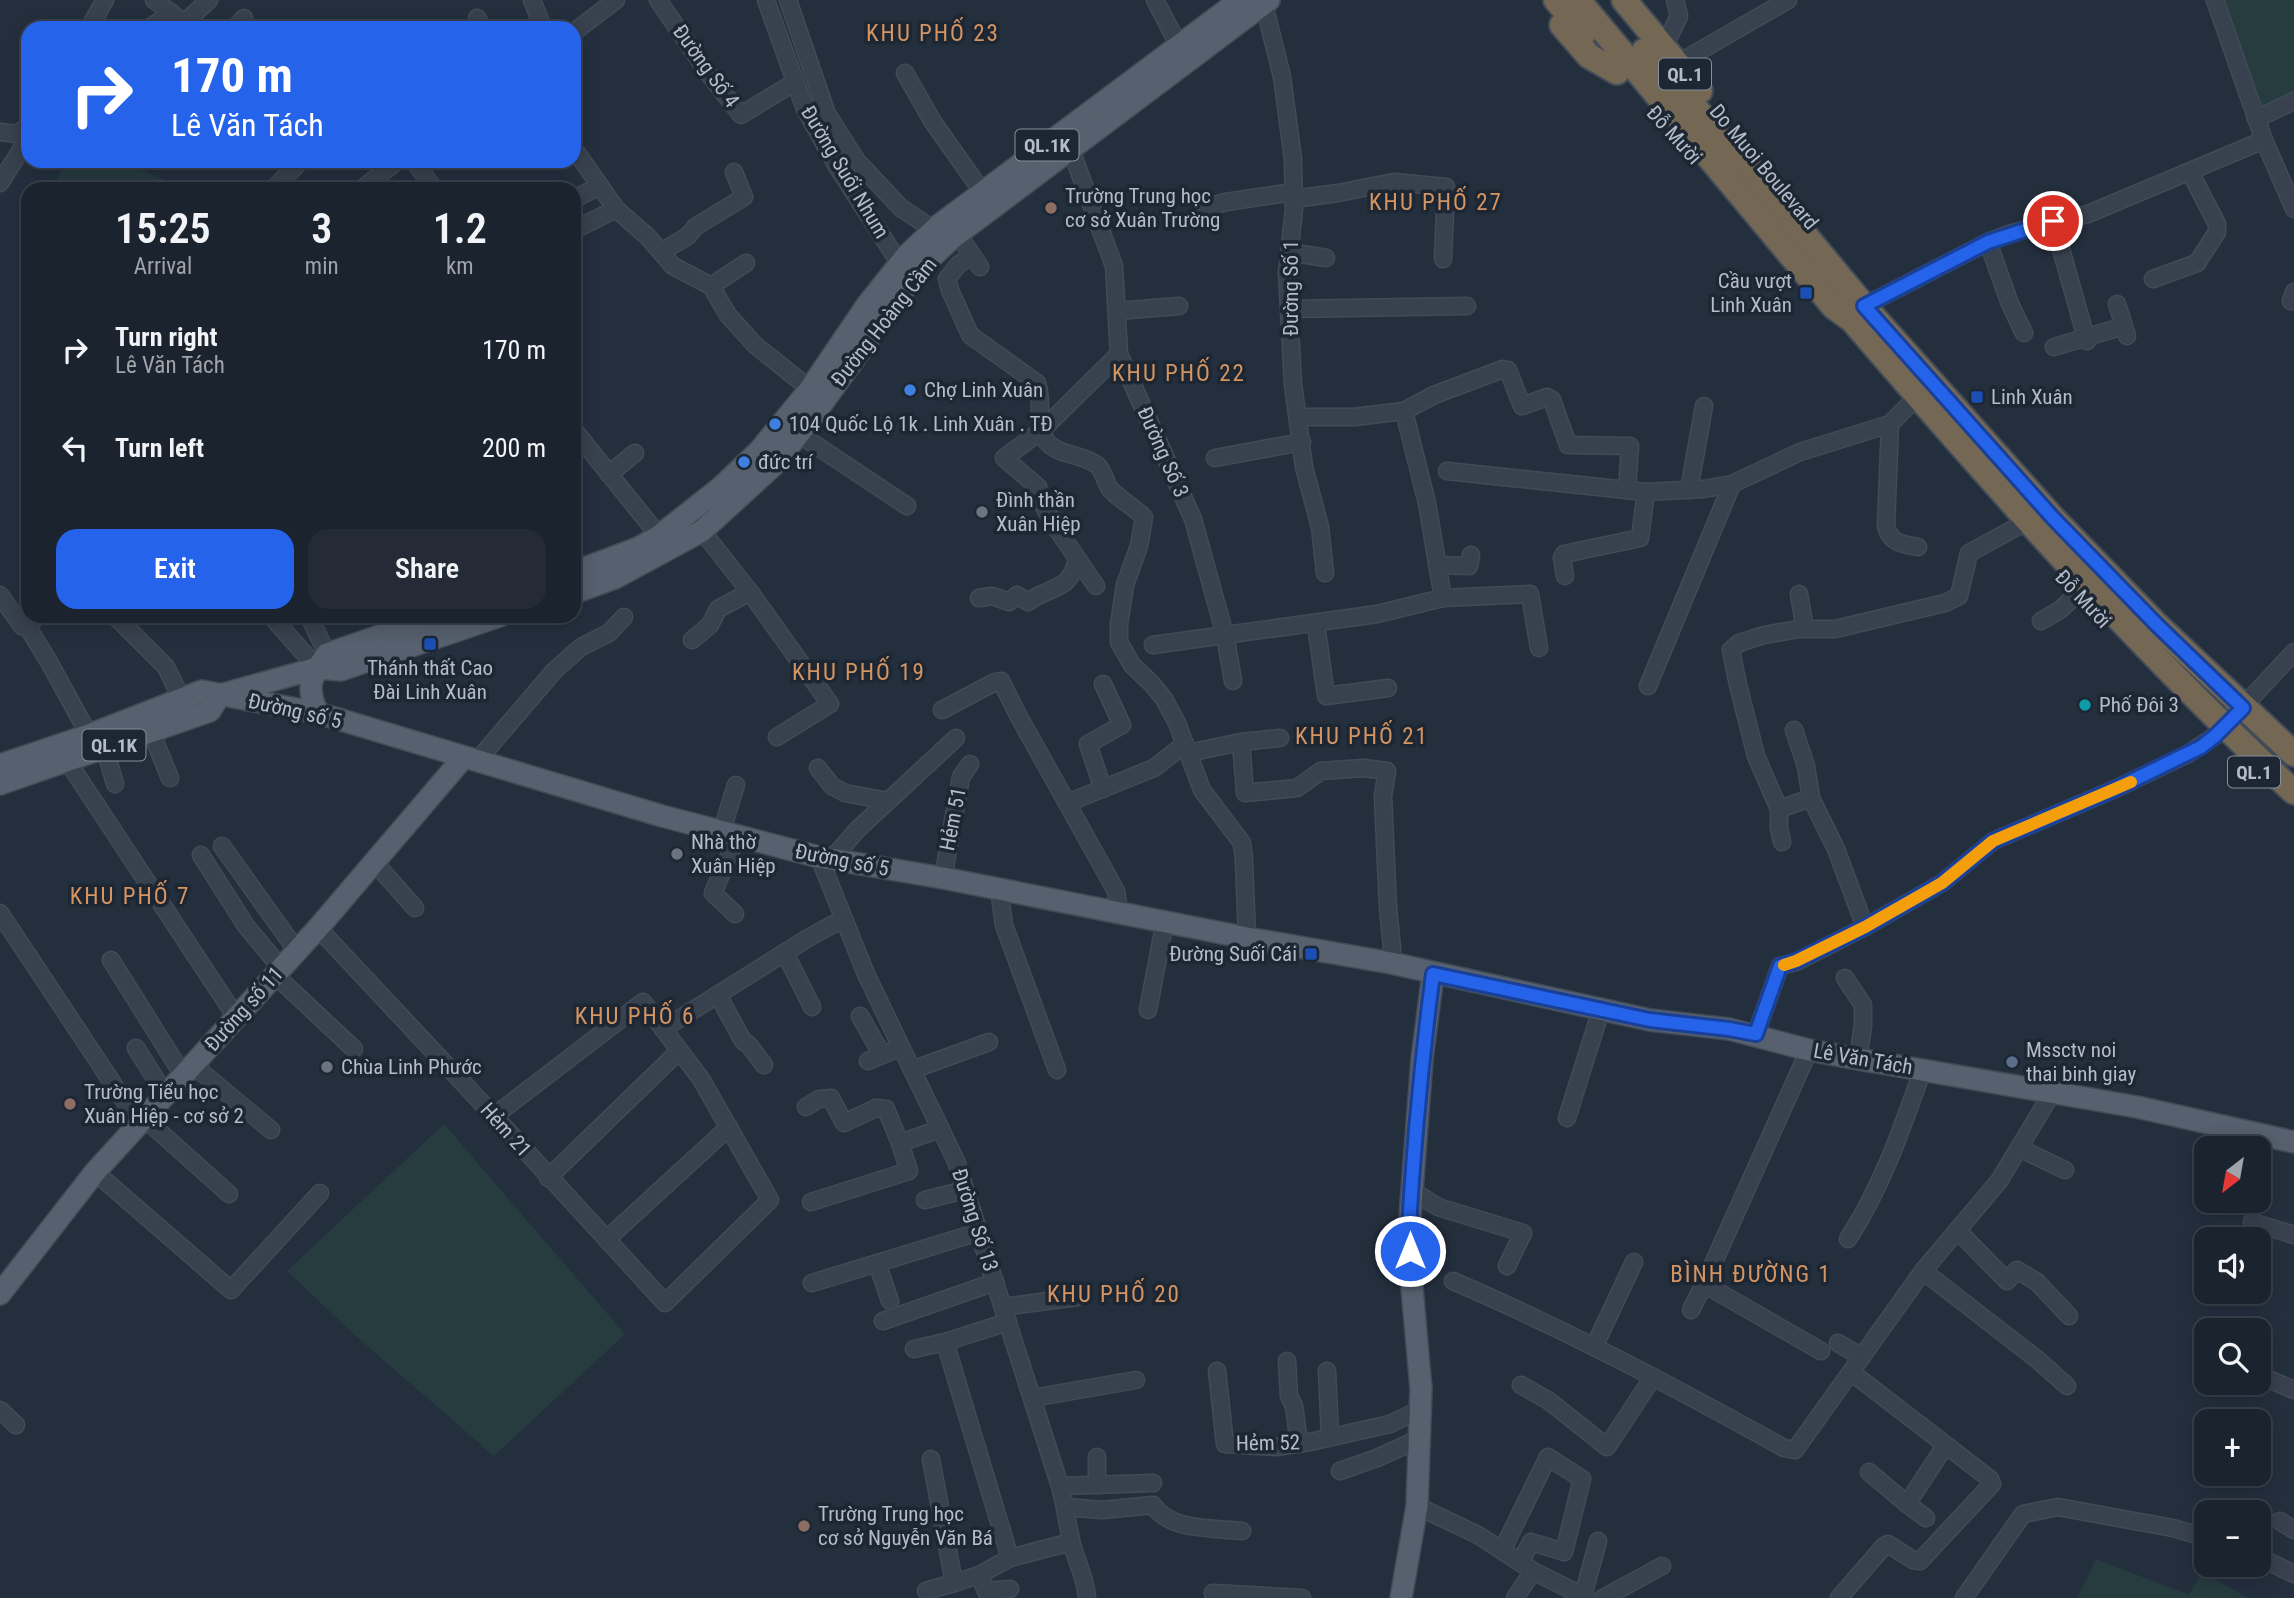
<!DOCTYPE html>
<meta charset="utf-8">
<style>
body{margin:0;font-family:"Roboto Condensed",sans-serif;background:#242b36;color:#f1f3f6;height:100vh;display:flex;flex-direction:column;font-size:26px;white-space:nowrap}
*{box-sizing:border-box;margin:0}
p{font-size:23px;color:#a0a4aa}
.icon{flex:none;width:38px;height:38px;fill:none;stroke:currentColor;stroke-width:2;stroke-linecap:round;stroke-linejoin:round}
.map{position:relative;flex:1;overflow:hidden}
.panel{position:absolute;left:21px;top:182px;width:560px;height:441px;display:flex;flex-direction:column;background:#1b232e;border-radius:21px;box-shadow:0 4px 18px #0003,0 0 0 2px #39404a}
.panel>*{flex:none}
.top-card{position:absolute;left:21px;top:21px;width:560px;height:147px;border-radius:21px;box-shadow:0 4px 18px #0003,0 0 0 2px #39404a;background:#2563eb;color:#fff;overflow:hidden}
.needle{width:46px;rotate:211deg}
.buttons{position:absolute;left:2194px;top:1136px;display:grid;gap:14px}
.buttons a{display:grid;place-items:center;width:77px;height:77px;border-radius:14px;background:#1b232e;box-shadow:0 4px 18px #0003,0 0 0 2px #39404a;font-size:35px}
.pin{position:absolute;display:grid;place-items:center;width:60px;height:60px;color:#fff;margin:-30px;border:4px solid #fff;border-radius:50%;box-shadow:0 2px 7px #0007}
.me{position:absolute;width:77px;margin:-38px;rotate:0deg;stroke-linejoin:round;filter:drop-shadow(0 0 5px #0008)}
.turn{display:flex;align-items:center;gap:24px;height:147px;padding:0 35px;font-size:32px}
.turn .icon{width:91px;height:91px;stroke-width:2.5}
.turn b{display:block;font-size:49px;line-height:60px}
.eta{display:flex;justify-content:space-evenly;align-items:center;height:119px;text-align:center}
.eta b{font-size:42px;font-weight:600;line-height:49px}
.button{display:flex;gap:14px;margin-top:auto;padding:14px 35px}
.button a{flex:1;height:80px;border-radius:21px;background:#2563eb;color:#fff;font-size:28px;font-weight:600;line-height:80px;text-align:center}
.button a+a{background:#242b36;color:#f1f3f6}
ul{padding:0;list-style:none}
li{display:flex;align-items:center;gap:21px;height:98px;padding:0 35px}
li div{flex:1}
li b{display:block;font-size:26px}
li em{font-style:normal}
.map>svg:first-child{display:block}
.green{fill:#263c3f}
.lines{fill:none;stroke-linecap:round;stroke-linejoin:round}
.minor-casing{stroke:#414a57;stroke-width:19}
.major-casing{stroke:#414a57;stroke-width:24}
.highway-casing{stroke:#434c59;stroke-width:28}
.minor{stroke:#38414e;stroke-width:16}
.major{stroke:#56606e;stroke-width:21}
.highway{stroke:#746855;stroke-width:24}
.route-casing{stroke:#184099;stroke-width:18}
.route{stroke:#2563eb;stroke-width:12}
.slow{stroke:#f59e0b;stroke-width:12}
.education-dot{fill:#8d6e63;stroke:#1d2633;stroke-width:2.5}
.transit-dot{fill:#1a4fb4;stroke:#1d2633;stroke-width:2.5}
.shop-dot{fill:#3f7fe0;stroke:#1d2633;stroke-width:2.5}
.worship-dot{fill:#6b7280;stroke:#1d2633;stroke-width:2.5}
.culture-dot{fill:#0f9aa8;stroke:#1d2633;stroke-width:2.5}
.service-dot{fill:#5c6f8a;stroke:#1d2633;stroke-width:2.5}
.labels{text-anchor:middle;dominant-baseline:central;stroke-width:7;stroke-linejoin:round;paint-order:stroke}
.shield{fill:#1d2633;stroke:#878f9c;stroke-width:2}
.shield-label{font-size:19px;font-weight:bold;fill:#b4bcc9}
.street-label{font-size:21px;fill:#b4bcc9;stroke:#1d2633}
.poi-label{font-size:21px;fill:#b4bcc9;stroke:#1d2633;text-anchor:start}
.neighbourhood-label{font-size:23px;letter-spacing:2px;fill:#d59563;stroke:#1d2633}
</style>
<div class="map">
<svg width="2294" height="1598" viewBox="0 0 2294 1598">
<rect width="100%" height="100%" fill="#242f3e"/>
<g class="green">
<path d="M2219,0h75v92l-32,20z"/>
<path d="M67,161h50l73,28h-139z"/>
<path d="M444,1124l181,210 -131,122 -137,-119 -70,-66z"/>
<path d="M2096,1559l93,36 13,-23 46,26h-171z"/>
</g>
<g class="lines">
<defs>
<g id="minor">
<path d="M154,0l37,28"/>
<path d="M532,0l11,28"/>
<path d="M658,0l50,73 33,42 54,-33"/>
<path d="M766,0l39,109 30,54 65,101"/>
<path d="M788,0l39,114 30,47 44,47 33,22"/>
<path d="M1155,0l24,46"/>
<path d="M2215,0l49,140 30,69"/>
<path d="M1264,4l18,73 11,82 1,50 -7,64 6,111 11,83 16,60 5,46"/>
<path d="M477,18l6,10"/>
<path d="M184,23l25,-23"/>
<path d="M89,28l16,-28"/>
<path d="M149,28l23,-15"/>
<path d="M235,28l9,-10"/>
<path d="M574,32l42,-32"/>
<path d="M1664,47l15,-31 -4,-16"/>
<path d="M1677,64l111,-64"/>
<path d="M905,73l28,49 50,71"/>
<path d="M2256,119l38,-18"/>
<path d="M0,132l17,2 11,-8"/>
<path d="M1071,150l43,116 5,88 74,165 32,116 8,46"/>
<path d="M577,153l39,56 31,27 26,30 38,20 17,29 27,30 55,44"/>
<path d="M414,161l20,28"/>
<path d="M0,183l26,-41 -4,-10"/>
<path d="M273,189l28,-28"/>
<path d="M362,189l35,-28"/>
<path d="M574,199l26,-13"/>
<path d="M1293,199l45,-6 56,-11 52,5 -3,72"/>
<path d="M1203,208l23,-6 67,-10"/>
<path d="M2053,221l34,120"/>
<path d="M580,227l36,-18"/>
<path d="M958,234l22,33"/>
<path d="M1988,242l22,62 14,29"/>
<path d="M661,252l27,-16 7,-9 49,-30 -10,-25"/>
<path d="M1289,252l37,6"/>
<path d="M972,255l-14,10 -11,14 3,11 20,45 67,48c7,19 -3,42 10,59 12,14 36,12 50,23 7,6 8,17 13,24 10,11 24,18 34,28l-5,29 -14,39 -6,39v18l13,23 20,19 12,15 13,24 25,67 40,53 2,17 3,78"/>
<path d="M2153,279l44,-16 20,-31v-8l-27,-52"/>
<path d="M711,286l35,-23"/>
<path d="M2291,301l3,-9"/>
<path d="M2117,304l10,32"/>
<path d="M1864,306l124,-64 24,-9 76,-19 176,-74"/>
<path d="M1289,309l178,-3"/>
<path d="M1117,311l62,-5"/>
<path d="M2054,347l70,-21"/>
<path d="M1298,417h56l50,-6 30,-16 69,-26 5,1 14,36 25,-9 5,3 16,45 62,1 -3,44"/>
<path d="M1890,424l-4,102c4,17 16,18 32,21"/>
<path d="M574,430l85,106"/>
<path d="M799,434l108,72"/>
<path d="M1215,458l87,-16"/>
<path d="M1447,471l199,21 58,-3 28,-5 68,-32 90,-28 18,-18"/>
<path d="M609,474l26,-21"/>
<path d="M1689,490l15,-84"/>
<path d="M702,531l48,61 80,112 -53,33"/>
<path d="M1437,565l32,1 2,-11"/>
<path d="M1565,576l-3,-18 2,-4 76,-16 6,-46"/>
<path d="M1096,586l-39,-57 -21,-36 2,-6 -34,-29 38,-28 77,-76"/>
<path d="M1799,594l6,35"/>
<path d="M0,595l22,31h5"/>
<path d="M979,598l13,-2 17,6 8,-7 11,7c23,-17 42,-10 49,-43"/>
<path d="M1443,598l87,-4 9,54"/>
<path d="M38,616l-11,10 22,36 40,73"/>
<path d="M115,616l51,51 15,31"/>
<path d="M271,616l46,52"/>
<path d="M309,616l18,38"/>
<path d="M2041,621l19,-11 17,-16"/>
<path d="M1316,624l10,72 62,-8"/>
<path d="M692,640l18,-15 8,-16 32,-17"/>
<path d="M1153,645l224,-31 66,-16 -16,-95 -23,-92"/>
<path d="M1648,686l84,-202"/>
<path d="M2252,697l42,-45"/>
<path d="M942,710l53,-28 6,-1 17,34 98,176 3,21"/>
<path d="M1794,730l12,36 5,32"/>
<path d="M151,732l19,46"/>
<path d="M1241,742l4,51 52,-5 24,-17 42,-3 24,3 -4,25 5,112 4,40 -1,15"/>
<path d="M105,749l10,35"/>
<path d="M1188,753l53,-11 39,-4"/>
<path d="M477,761l77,-90 27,-24 28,-14 15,-16"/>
<path d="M68,762l168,255"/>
<path d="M818,768l14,18 13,7 43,8"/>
<path d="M1103,789l-15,-45 34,-19 -19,-41"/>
<path d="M1067,803l87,-35 31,-24"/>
<path d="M1779,809v19l3,14"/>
<path d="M721,833l15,-48"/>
<path d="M222,846l75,105"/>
<path d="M201,855l45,71 35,42"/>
<path d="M819,857l47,117 90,187 104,325c5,18 7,36 11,54 4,20 15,37 16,58"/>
<path d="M831,860l27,-31 98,-91"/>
<path d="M375,863l40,45"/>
<path d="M943,878l18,-101 9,-13"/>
<path d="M999,889l5,36 53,145"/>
<path d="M0,913l139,210"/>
<path d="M735,914l-22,-21 24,-56"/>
<path d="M1865,927l-29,-78 -25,-51 -32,11 -23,-53 -18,-71 -7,-35 8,-7 25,-8 35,-6h36l110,-26 14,-7 10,-43 48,-26"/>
<path d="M318,928l176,188 171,187 105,-103 -69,-121 -58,-77 -149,114"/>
<path d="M785,953l27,54"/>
<path d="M111,960l72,115"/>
<path d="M275,975l79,74"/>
<path d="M1845,978l18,27v20l-5,34"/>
<path d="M718,995l25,46 6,4 15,20"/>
<path d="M1148,1010l17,-89"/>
<path d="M860,1016l22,39"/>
<path d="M663,1029l145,-91 35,-19"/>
<path d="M1756,1034l24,-68 16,-4 69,-35 77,-44 51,-42 122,-52 73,-35 27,-18"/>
<path d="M136,1048l29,46"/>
<path d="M1809,1050l-105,234 117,67"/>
<path d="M868,1061l24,-10"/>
<path d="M193,1065l78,65"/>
<path d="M912,1070l77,-28"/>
<path d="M806,1107l13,-8 12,-1 13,25 32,-15 10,1 14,34 9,28 -98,31"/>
<path d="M144,1118l85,76"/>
<path d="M1567,1118l34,-108"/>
<path d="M900,1143l40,-14"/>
<path d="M2019,1148l46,22"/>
<path d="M95,1172l136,118 89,-97"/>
<path d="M548,1178l131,-127"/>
<path d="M1411,1190l27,17 85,26 -16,33"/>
<path d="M925,1200l40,-10"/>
<path d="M2252,1222l42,13"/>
<path d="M1957,1230l50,51 10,-11 20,12 32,34"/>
<path d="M607,1239l122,-112"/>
<path d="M1848,1239c34,-52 54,-111 75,-170"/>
<path d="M877,1263l13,38"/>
<path d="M1923,1271l115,89 29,26"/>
<path d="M1453,1281c114,49 223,107 331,167l11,2 128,-179 76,-90 53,-88"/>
<path d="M812,1283l167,-51"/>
<path d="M1003,1307l74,-10"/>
<path d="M1691,1310l13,-26"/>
<path d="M883,1321l112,-39"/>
<path d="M945,1342l65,216"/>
<path d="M1838,1343l24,14"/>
<path d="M1594,1347l40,-85"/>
<path d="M914,1349l31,-7 63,-20"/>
<path d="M1287,1361l2,35 5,10 5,38"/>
<path d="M1217,1371l8,73 51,3 34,-5 80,-18 31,-15"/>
<path d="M1327,1371l3,66"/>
<path d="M2259,1375l35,15"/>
<path d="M1521,1385l28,16 58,46 46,-70"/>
<path d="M1032,1398l104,-18"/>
<path d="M0,1410l16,15"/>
<path d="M931,1459l23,124 25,-8 31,-17 61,-16"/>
<path d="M1340,1471l37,-13 44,-20"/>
<path d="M1869,1472l38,32 38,-58"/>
<path d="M1097,1485v-28"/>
<path d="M1060,1486l93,-3"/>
<path d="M1907,1504l19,14"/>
<path d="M1417,1506l61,29 55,36"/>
<path d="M1066,1507l36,3 51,-5c16,26 62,23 89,26"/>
<path d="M2280,1521l14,9"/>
<path d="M1503,1549l45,-92 34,22 -18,73 -33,-10 -11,20"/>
<path d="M2259,1557l35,17"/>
<path d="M979,1575l7,16 24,-2"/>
<path d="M926,1591l28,-8"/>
<path d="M1213,1593l89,5"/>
<path d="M1583,1596l15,-55"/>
<path d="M1515,1598l18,-27 54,27"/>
<path d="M1603,1598l59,-32"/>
<path d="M1839,1598l45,-52 4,-2 25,16 7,1 72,-77 -2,-5 -139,-107"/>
<path d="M1964,1598l59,-84 35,-7 115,21 34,10"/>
</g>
<g id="major">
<path d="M574,572l64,-24 21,-12 61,-48 39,-37 51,-62 57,-84 39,-49 33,-31 301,-225"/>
<path d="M574,593l41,-15 87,-47 71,-65 38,-47 108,-150 32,-30 318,-239"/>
<path d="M318,713c-13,-25 -7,-37 9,-59l110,-38"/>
<path d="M0,765l89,-30 113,-44 116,22 344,103 157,41 124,21 304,60 144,25 259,57 79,9 80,21 49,9 279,48 157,35"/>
<path d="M0,784l210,-73 10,-16 97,-27 24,2 159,-54"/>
<path d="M0,1294l95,-122 223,-244 146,-171"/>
<path d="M1401,1598l16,-92 4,-117 -13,-146 14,-184 11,-85"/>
</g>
<g id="highway">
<path d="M1556,0l28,33"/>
<path d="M1578,0l256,307 18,13c140,163 284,326 442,472"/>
<path d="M1624,0l76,91"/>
<path d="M1562,25l27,31 28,16"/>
<path d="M1644,51l107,119 113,136 189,212 104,107 137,129"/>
</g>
</defs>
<use href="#minor" class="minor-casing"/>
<use href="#major" class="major-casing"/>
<use href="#highway" class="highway-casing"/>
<use href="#minor" class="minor"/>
<use href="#major" class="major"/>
<use href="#highway" class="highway"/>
</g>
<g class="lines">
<defs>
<path id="route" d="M1410,1251l-2,-8c5,-90 13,-179 25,-269l217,46 79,9 27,5 24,-68 16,-5 69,-34 77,-44 51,-42 122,-52 86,-42 14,-11 28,-28 -86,-83 -104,-107 -189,-212 124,-64 65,-21"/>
</defs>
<use href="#route" class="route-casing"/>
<use href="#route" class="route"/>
<path class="slow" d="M1784,965l12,-4 69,-34 77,-44 51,-42 138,-59"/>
</g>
<g class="education-dot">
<circle cx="1051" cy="208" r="7"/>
<circle cx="70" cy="1104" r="7"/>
<circle cx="804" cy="1526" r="7"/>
</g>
<g class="transit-dot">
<rect x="1799" y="286" width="14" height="14" rx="3.5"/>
<rect x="1970" y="390" width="14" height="14" rx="3.5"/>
<rect x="423" y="637" width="14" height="14" rx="3.5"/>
<rect x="1304" y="947" width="14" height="14" rx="3.5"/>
</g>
<g class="shop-dot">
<circle cx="910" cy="390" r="7"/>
<circle cx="775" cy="424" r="7"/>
<circle cx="744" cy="462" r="7"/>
</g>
<g class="worship-dot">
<circle cx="982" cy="512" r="7"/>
<circle cx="677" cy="854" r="7"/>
<circle cx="327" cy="1067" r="7"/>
</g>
<circle class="culture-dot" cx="2085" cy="705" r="7"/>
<circle class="service-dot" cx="2012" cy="1062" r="7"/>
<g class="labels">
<g class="shield">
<rect x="1659" y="58.5" width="52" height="31" rx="5"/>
<rect x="1015.5" y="129.5" width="63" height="31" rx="5"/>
<rect x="82.5" y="729.5" width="63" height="31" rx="5"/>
<rect x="2228" y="756.5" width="52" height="31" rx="5"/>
</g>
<g class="shield-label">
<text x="1685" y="74">QL.1</text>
<text x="1047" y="145">QL.1K</text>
<text x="114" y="745">QL.1K</text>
<text x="2254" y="772">QL.1</text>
</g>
<g class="street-label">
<text transform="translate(706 66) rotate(54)">Đường Số 4</text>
<text transform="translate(1674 135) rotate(48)">Đỗ Mười</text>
<text transform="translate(1764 167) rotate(50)">Do Muoi Boulevard</text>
<text transform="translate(845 172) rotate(59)">Đường Suối Nhum</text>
<text transform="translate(1291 288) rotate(-90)">Đường Số 1</text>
<text transform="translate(884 322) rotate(-52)">Đường Hoàng Cầm</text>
<text transform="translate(1163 452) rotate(66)">Đường Số 3</text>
<text transform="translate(2083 599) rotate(47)">Đỗ Mười</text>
<text transform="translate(295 711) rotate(13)">Đường số 5</text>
<text transform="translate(953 819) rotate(-79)">Hẻm 51</text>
<text transform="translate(842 860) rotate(11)">Đường số 5</text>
<text transform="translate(244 1009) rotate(-48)">Đường số 11</text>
<text transform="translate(1863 1059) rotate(10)">Lê Văn Tách</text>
<text transform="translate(506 1130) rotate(48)">Hẻm 21</text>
<text transform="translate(975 1220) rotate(72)">Đường Số 13</text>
<text transform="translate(1268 1443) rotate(-1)">Hẻm 52</text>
</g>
<g class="poi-label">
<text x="1065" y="196">Trường Trung học<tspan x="1065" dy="24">cơ sở Xuân Trường</tspan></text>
<text x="1792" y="281" text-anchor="end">Cầu vượt<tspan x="1792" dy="24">Linh Xuân</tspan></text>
<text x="924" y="390">Chợ Linh Xuân</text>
<text x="1991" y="397">Linh Xuân</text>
<text x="789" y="424">104 Quốc Lộ 1k . Linh Xuân . TĐ</text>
<text x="758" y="462">đức trí</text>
<text x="996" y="500">Đình thần<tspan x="996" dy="24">Xuân Hiệp</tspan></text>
<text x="430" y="668" text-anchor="middle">Thánh thất Cao<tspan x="430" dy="24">Đài Linh Xuân</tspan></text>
<text x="2099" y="705">Phố Đôi 3</text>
<text x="691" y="842">Nhà thờ<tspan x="691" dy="24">Xuân Hiệp</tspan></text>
<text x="1297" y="954" text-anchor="end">Đường Suối Cái</text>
<text x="2026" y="1050">Mssctv noi<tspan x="2026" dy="24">thai binh giay</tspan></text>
<text x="341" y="1067">Chùa Linh Phước</text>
<text x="84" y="1092">Trường Tiểu học<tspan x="84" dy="24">Xuân Hiệp - cơ sở 2</tspan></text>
<text x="818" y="1514">Trường Trung học<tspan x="818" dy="24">cơ sở Nguyễn Văn Bá</tspan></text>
</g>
<g class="neighbourhood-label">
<text x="933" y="33">KHU PHỐ 23</text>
<text x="1436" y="202">KHU PHỐ 27</text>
<text x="1179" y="373">KHU PHỐ 22</text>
<text x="859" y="672">KHU PHỐ 19</text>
<text x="1362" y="736">KHU PHỐ 21</text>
<text x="130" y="896">KHU PHỐ 7</text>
<text x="635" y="1016">KHU PHỐ 6</text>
<text x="1751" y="1274">BÌNH ĐƯỜNG 1</text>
<text x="1114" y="1294">KHU PHỐ 20</text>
</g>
</g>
</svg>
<div class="buttons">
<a><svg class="needle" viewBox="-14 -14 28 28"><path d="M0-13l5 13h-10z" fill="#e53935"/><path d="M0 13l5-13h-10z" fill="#a0a4aa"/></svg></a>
<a><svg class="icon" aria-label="sound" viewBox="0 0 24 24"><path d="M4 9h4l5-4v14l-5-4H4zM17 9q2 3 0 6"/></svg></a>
<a><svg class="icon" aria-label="search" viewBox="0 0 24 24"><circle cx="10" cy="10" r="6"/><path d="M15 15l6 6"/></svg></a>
<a>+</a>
<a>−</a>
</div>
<div class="pin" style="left:2053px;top:221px;background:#d93025"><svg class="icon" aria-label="arrive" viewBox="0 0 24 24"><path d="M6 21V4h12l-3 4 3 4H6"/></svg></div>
<svg class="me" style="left:1410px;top:1251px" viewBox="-20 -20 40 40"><circle r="17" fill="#2563eb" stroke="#fff" stroke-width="3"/><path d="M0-11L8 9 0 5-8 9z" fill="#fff"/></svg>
<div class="top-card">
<div class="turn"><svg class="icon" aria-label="right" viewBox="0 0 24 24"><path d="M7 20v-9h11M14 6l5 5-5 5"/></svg><div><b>170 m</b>Lê Văn Tách</div></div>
</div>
<section class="panel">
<div class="eta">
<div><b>15:25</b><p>Arrival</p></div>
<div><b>3</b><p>min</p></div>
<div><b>1.2</b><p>km</p></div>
</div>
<ul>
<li><svg class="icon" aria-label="right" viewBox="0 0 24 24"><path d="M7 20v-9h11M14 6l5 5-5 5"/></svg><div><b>Turn right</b><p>Lê Văn Tách</p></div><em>170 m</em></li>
<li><svg class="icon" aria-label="left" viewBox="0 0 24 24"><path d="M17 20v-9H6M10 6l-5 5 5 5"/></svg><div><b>Turn left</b></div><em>200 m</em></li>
</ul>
<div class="button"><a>Exit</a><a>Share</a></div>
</section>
</div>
